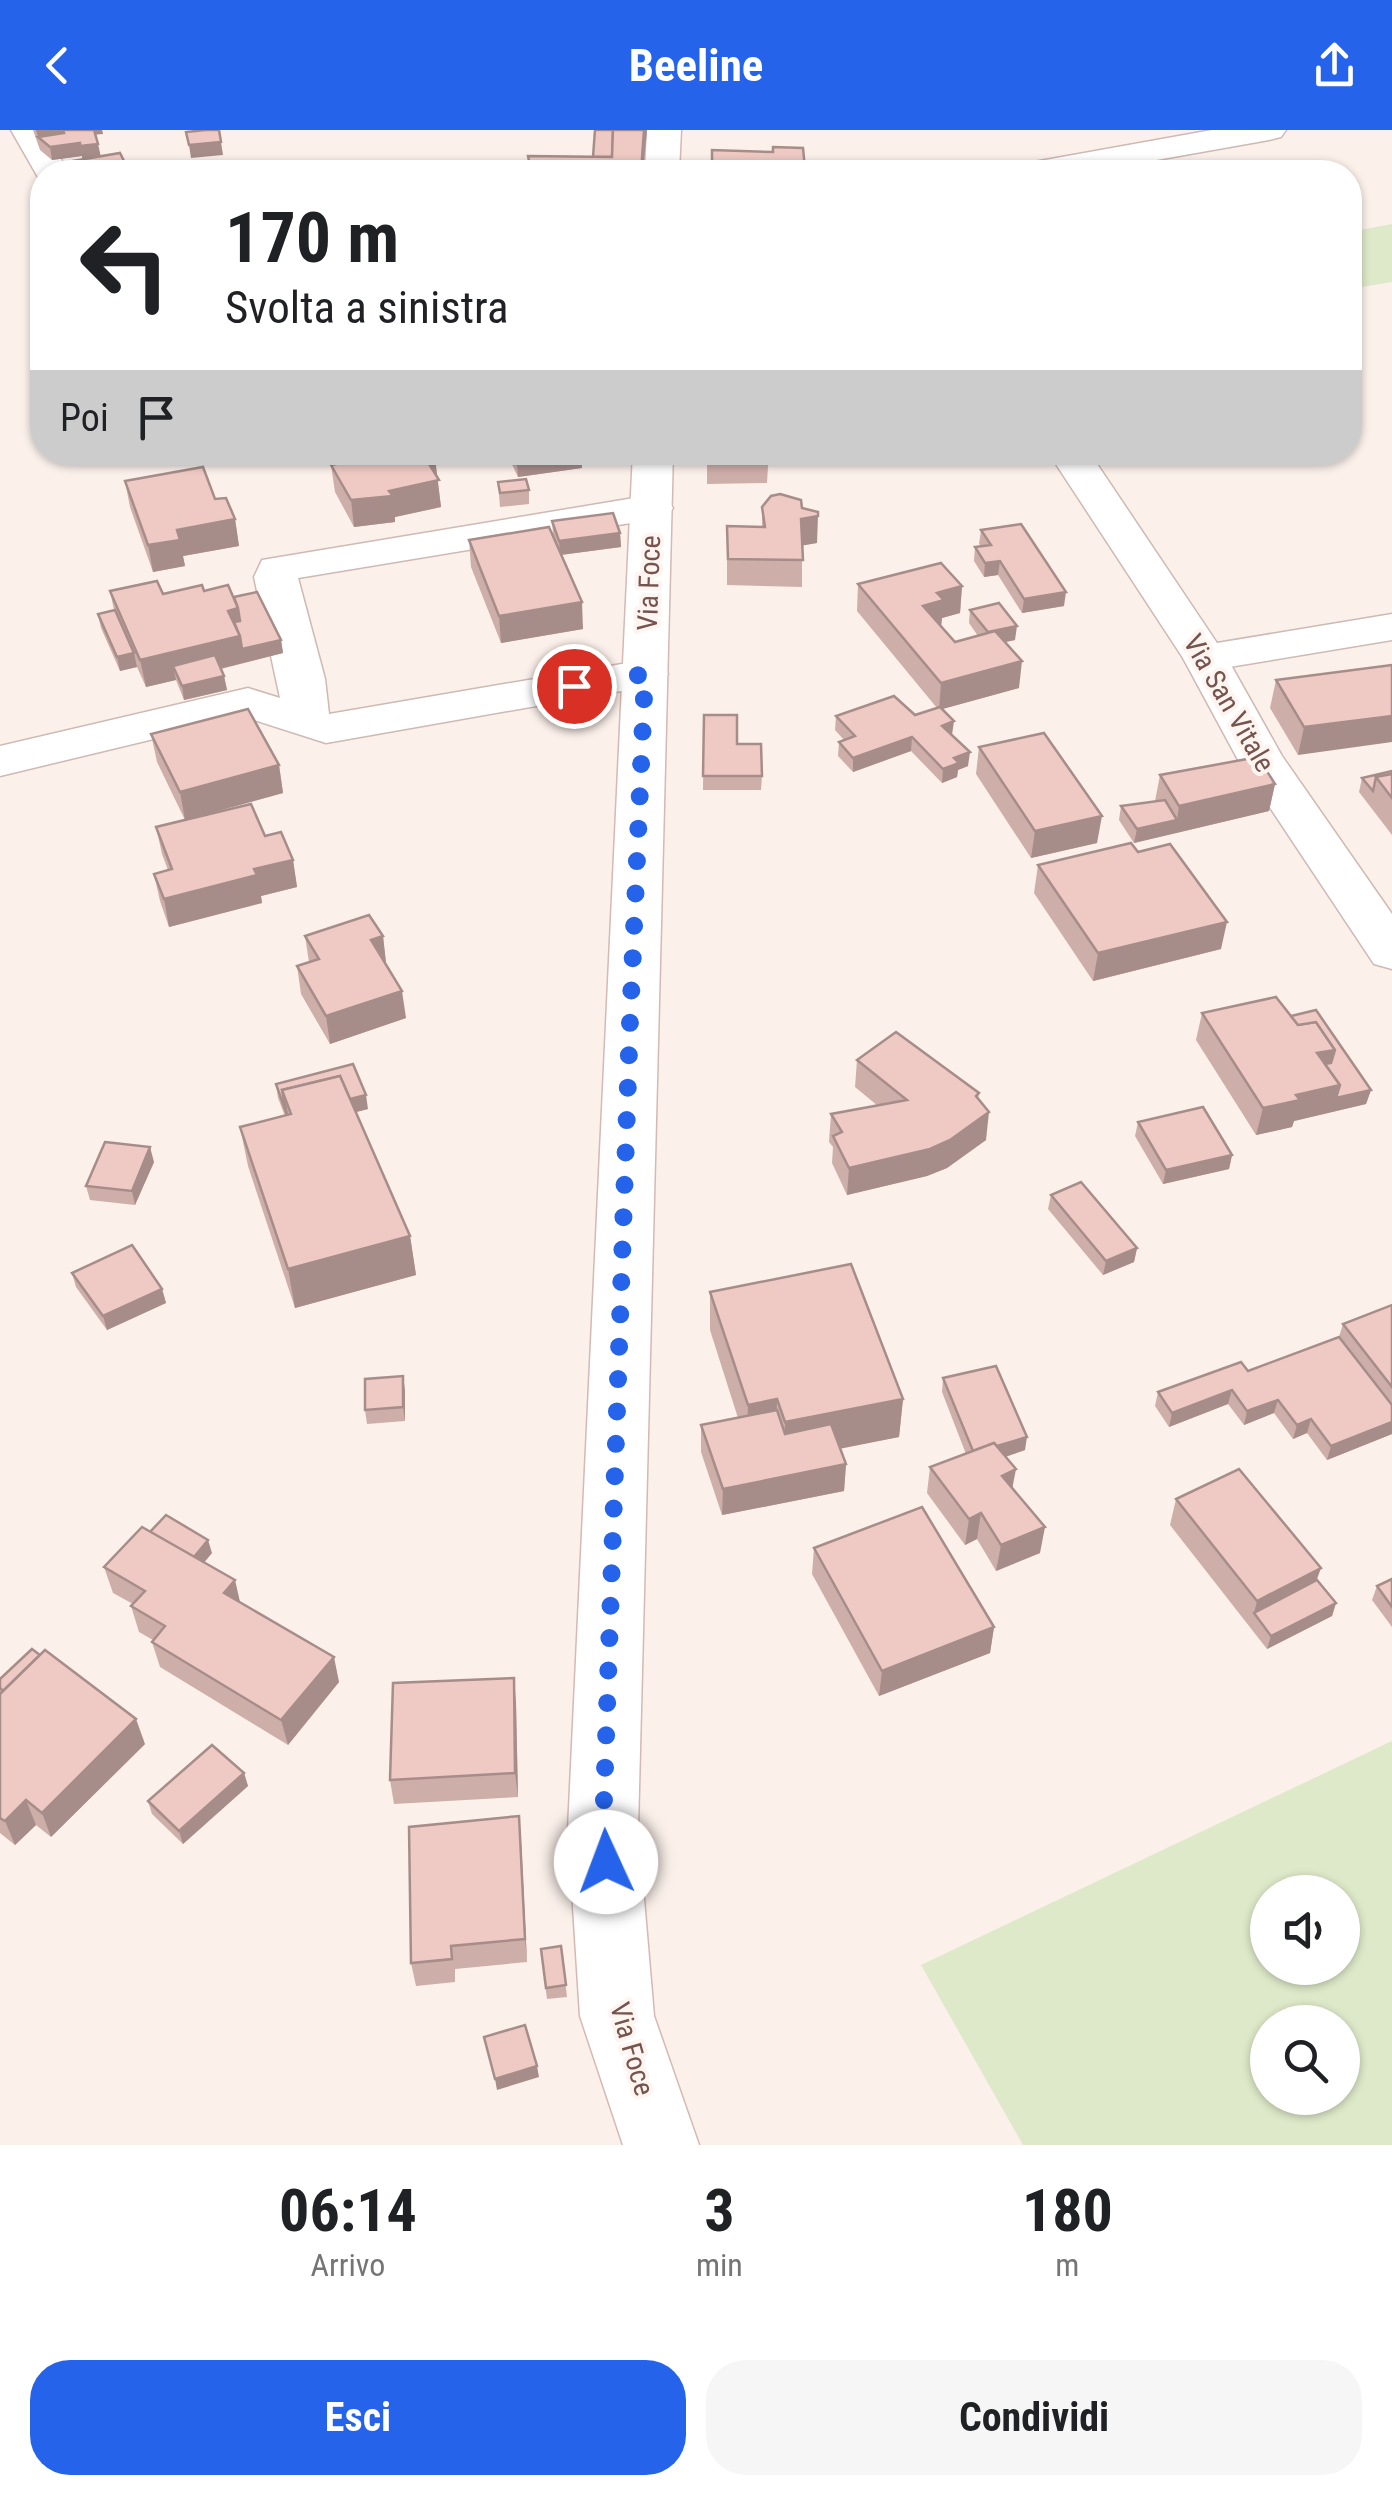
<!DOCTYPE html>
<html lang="it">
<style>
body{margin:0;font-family:"Roboto Condensed",sans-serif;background:#f6f6f6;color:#202124;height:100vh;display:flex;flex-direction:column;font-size:38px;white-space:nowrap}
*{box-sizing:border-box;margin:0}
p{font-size:32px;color:#757577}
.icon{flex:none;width:55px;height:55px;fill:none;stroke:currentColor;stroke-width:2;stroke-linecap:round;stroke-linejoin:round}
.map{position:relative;height:2015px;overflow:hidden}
.side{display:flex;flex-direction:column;background:#fff;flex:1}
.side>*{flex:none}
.banner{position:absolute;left:30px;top:30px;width:1332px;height:305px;border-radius:40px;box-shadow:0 2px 8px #0004;background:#fff;color:#202124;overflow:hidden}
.buttons{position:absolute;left:1250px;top:1745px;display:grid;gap:20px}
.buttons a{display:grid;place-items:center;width:110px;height:110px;border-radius:50%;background:#fff;box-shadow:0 2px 8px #0004;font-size:50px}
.pin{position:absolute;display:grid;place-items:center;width:85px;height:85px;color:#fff;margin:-42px;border:5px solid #fff;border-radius:50%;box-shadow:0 2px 10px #0007}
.me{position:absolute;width:110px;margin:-55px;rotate:358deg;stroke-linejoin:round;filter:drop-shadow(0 0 8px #0008)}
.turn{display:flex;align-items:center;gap:35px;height:210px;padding:0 30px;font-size:45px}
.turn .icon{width:130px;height:130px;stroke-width:2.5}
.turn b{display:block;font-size:70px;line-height:85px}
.then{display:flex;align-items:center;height:95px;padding:0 30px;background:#0003;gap:20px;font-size:38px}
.eta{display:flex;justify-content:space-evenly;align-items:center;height:170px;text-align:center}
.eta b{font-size:60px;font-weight:700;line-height:70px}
.cta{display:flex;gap:20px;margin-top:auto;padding:20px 30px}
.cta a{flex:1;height:115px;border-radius:40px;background:#2563eb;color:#fff;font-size:40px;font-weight:700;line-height:115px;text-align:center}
.cta a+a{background:#f6f6f6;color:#202124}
header{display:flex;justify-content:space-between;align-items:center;height:130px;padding:0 30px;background:#2563eb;color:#fff;font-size:45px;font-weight:700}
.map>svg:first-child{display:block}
.green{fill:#dee9c9;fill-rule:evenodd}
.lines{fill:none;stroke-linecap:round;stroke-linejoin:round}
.minor-casing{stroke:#cfb9b3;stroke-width:3}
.tertiary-casing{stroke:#cfb9b3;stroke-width:3}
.secondary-casing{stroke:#d5b9b3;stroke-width:3}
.minor{fill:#fff;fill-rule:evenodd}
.tertiary{fill:#fff;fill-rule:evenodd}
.secondary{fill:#fff;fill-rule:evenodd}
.wall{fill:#ceaea9}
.shaded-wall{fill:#a78d89}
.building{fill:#efcac4;stroke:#a78d89;stroke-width:2.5}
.route{stroke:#2563eb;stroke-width:18;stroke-dasharray:0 32.4}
.labels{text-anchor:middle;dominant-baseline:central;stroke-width:8;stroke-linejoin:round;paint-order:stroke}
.street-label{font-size:28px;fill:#75534f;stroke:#fef5f1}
</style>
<header><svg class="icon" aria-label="back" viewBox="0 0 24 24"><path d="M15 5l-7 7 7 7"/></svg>Beeline<svg class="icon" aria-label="share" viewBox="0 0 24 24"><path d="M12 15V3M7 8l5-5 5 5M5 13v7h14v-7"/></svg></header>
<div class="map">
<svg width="1392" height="2015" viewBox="0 0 1392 2015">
<rect width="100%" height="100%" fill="#fbf0ea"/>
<g class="green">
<path d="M1392,94v58l-42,7v-57z"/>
<path d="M1392,1611v404h-369l-102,-180zM1342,1762v76h-74v-76zM1342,1892v76h-74v-76z"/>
</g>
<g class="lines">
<defs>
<g id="minor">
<path d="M11,0h34l23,42h-26v8l-3,-1z"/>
<path d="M1212,0h74l-5,7 -12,3 -180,32h-72l5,-7 12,-3z"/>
<path d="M652,365l15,4 6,9 -6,9 -369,61 27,101 4,35 316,-54 16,4 7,10 -7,10 -335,59 -81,-26 -245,59v-30l248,-58 32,10 -26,-121 8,-17z"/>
<path d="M1392,484v26l-187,31 -16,-3 -6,-10 6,-10 16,-3z"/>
</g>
<path id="tertiary" d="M1048,322h41l138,206 55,98 110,158v55l-18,-5 -137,-206 -54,-100z"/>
<g id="secondary">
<path d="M647,0h34l-2,42h-34z"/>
<path d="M633,322h40l-35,1377 16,187 45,129h-76l-43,-129 -12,-187z"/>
</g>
</defs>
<use href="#minor" class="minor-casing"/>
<use href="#tertiary" class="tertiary-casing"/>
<use href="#secondary" class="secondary-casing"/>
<use href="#minor" class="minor"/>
<use href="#tertiary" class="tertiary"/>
<use href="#secondary" class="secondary"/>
</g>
<g class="wall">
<path d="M33,0h69l1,4h-8l5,22 30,16h-55l-2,-11 9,-2v-3l-30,4 -12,-10z"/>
<path d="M595,0h52l-4,42h-115v-16l65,1z"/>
<path d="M803,18l2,24h-93v-22l61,2z"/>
<path d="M506,322h75l1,16 -64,9z"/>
<path d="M707,322h62l-2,31 -60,1z"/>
<path d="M340,323l97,24 4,30 -46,10v5l-41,5 -19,-35 -4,-27 10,-2z"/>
<path d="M125,351l90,18 20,20 4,27 -56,10 2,10 -32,6 -23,-65z"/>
<path d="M498,352l31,8v14l-29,3z"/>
<path d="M762,377l40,1 15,35 -15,2v42l-75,-2v-40l35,-18z"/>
<path d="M552,391l68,12 1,14 -60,8 22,74 -82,14 -30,-76 -2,-27 84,-5z"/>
<path d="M981,400l83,76 -42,7 -24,-38 -14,2 -10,-16 1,-14 6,-1 -2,-2z"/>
<path d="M858,454l104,2 -2,27 -18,5 -1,8 14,16 23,-6 -9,-13 1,-13 45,30 -10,2 14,46 -77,21 10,26 16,31 -10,4 -1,7 -15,6 -31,-32 -58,21 -15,-16 1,-14 5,-2 -9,-10 1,-14 79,-1 22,-7 -80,-97z"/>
<path d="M110,461l53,3 41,-3 30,6 47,43 2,13 -62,16 3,7 3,14 -43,10 -8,-20 -30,7 -9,-20 -17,4 -19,-43 -3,-14 16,-4z"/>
<path d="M1392,535l-94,90 -28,-47 6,-28z"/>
<path d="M704,585l33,29 25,32 -1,14h-58z"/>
<path d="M151,604l128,31 4,28 -98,27 -28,-58z"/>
<path d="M979,617l118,96 -66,15 -55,-84z"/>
<path d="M1392,641v64l-33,-43 3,-14z"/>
<path d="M1160,645l115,9 -6,27 -135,32 -15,-23 2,-14 34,-5z"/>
<path d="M156,697l109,9 28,24 4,27 -36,9 1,7 -93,24 -9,-26 -6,-27 14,-4 -6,-16z"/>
<path d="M1138,722l83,97 -128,32 -59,-88 4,-28z"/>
<path d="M305,806h78l3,27 20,55 -76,26 -29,-50 -4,-28 12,-4z"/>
<path d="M1202,883l89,3 80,74 -5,14 -72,17 -2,6 -36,8 -60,-95z"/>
<path d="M857,930l122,33 -1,7 8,40 -39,28 -20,8 -80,19 -15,-32 1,-16 -4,-5 2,-28 47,-8 -23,-19z"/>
<path d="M276,954l92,25 -12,3 54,124 6,39 -121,33 -47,-142 -8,-39 45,-11 -7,-18z"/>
<path d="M1138,992l94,33 -3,14 -66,15 -28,-48z"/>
<path d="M154,1032l-19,43 -45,-5 -4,-14z"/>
<path d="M1051,1065l86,53 -3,14 -31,13 -55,-66z"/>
<path d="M72,1143l90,16 4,14 -59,27 -31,-43z"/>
<path d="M710,1162l193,107 -4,38 -59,11 6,16 -2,27 -122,24 -21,-63v-27l37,-7 -28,-88z"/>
<path d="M1392,1175v129l-65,26 -20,-27 -14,6 -19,-26 -30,12 -16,-21 -59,23 -14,-21 3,-14 90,-21 91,-34 4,-13z"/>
<path d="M943,1248l82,72 -20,7 8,31 27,65 -44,18 -19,-32 -12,6 -38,-52 3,-26 36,-13 -24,-62z"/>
<path d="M405,1260v31l-38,3 -2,-14z"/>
<path d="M1176,1369l141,81 19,23 -4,13 -65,33 -97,-124z"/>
<path d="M814,1418l180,79 -4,26 -111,43 -67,-122z"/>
<path d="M212,1423l-8,10 36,39 99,80 -51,63 -128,-78 -8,-25 1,-2 -14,-8 -8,-26 2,-2 -20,-11 -9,-26z"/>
<path d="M1392,1449v48l-20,-27 5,-14z"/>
<path d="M0,1549l145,65 -94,93 -15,-12 -21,20 -15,-12z"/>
<path d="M516,1573l2,94 -124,7 -4,-24z"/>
<path d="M244,1643l4,13 -65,58 -31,-30 -4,-13z"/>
<path d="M521,1711l6,121 -72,7v13l-39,4 -5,-23z"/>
<path d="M561,1816l6,51 -20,2 -6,-50z"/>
</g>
<g class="shaded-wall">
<path d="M36,0h66l1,4 -38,3 15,6 18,1 3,13 -19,2v-3l-30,4 -2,-13 -12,-10z"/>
<path d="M644,0h3l-4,42h-2z"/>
<path d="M221,12l2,13 -32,3 -2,-13z"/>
<path d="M1355,269l-3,13 -2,1v-13z"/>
<path d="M157,322h20l-19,4z"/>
<path d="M582,324v14l-64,9 -1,-13z"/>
<path d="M435,327l6,50 -46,10v5l-41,5 -3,-27 38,-9 37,-32z"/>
<path d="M818,386l-1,27 -17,3 1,-27z"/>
<path d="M235,389l4,27 -56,10 2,10 -32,6 -5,-27 29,-15z"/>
<path d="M620,403l1,14 -61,8 -1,-14z"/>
<path d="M1000,431l-2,14 -14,2 1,-14z"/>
<path d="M962,456l-2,27 -18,5 -1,9 -18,-21 14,-13z"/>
<path d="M1066,462l-2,14 -42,7 2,-14z"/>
<path d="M582,472l1,27 -82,14 -2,-27z"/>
<path d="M238,478l5,27 -7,1 -8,-25z"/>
<path d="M1017,496l-2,14 -29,6 2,-14z"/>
<path d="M240,506l41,4 2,13 -104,26 -6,-13 3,14 -30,7 -6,-27z"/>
<path d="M134,523l3,14 -17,4 -3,-14z"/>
<path d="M1022,531l-3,27 -80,22 2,-27z"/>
<path d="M224,546l3,14 -43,10 -2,-14z"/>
<path d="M1392,586v26l-94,13 6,-28z"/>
<path d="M954,591l-2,14 -10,-9z"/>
<path d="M912,607l-1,14 -58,21v-14z"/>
<path d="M970,622l-2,14 -10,4 -1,7 -15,6 1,-14 11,-11z"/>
<path d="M279,635l4,28 -98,27 -5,-28z"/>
<path d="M1275,654l-6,27 -135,32 3,-14 40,-9 2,-14z"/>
<path d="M1102,686l-5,27 -66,15 4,-27z"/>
<path d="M293,730l4,27 -36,9 1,7 -93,24 -5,-28 90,-30z"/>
<path d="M1227,792l-6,27 -128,32 5,-28z"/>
<path d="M383,806l3,27 -15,-23z"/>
<path d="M402,861l4,27 -76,26 -4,-28z"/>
<path d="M1335,920l-8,27 -10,-24z"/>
<path d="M1340,955l31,5 -5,14 -72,17 -2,6 -36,8 7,-27 33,-13z"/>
<path d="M366,965l2,14 -74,19 -3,-14z"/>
<path d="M989,982l-3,28 -39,28 -20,8 -80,19 2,-27z"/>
<path d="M150,1017l4,15 -19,43 -3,-14z"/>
<path d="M1232,1025l-3,14 -66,15 3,-14z"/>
<path d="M410,1106l6,39 -121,33 -7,-39z"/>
<path d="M1137,1118l-3,14 -31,13 3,-14z"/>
<path d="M162,1159l4,14 -59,27 -4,-14z"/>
<path d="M403,1246l2,14v31l-2,-14z"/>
<path d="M1232,1260l-4,14 -59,23 3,-14z"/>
<path d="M777,1269l-1,38 -29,6 1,-38z"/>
<path d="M903,1269l-4,38 -115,23 1,-38z"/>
<path d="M1278,1270l-4,13 -30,12 3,-14z"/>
<path d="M1311,1289l-4,14 -14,6 4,-14z"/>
<path d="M1392,1292v12l-65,26 4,-14z"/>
<path d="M1027,1307l-2,13 -53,18 2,-14z"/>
<path d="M846,1334l-2,27 -122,24 1,-26z"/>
<path d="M1016,1339l-5,26 -9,-19z"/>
<path d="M981,1383l-4,26 -12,6 4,-26z"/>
<path d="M1045,1397l-5,26 -44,18 5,-26z"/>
<path d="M208,1410l4,13 -21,24 -4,-14z"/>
<path d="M1321,1438l-9,25 -58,20 3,-12z"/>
<path d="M235,1450l6,26 -17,-13z"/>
<path d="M1336,1473l-4,13 -65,33 4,-13z"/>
<path d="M994,1497l-4,26 -111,43 3,-25z"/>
<path d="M334,1527l5,25 -51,63 -7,-25z"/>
<path d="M514,1548l2,25 2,94 -3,-24z"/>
<path d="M136,1589l9,25 -94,93 -9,-24z"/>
<path d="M244,1643l4,13 -65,58 -4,-13z"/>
<path d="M26,1670l10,25 -21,20 -10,-24z"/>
<path d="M519,1686l2,25 6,121 -2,-23z"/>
<path d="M537,1936l2,11 -42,13 -2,-11z"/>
</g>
<g class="building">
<path d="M63,0h31l4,14 -18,2v-3l-30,4 -12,-10 26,-4z"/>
<path d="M206,0h13l2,12 -32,3 -3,-13z"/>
<path d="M595,0h18l-1,27h-19z"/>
<path d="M613,0h31l-3,42h-33l1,-3h-15v3h-59l-5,-6 -2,-10 84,1z"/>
<path d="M773,17l30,1 2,21 -33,-1 1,4h-57l2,-10h-6v-12l61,2z"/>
<path d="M120,23l9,18 -9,1h-41l-6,-11z"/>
<path d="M903,36l5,6h-69z"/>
<path d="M342,322h90l3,5 -9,2 13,21 -50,11 4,5 -42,4 -20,-35 15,-3 -6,-9z"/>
<path d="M512,322h69l1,2 -65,10z"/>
<path d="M707,322h61v5l-61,1z"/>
<path d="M203,337l12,32 11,-1 9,21 -58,11 3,10 -32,5 -23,-64z"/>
<path d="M526,349l3,11 -29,3 -2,-11z"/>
<path d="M780,364l21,6 1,8 16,4v4l-17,3 2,41 -75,-1 -1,-33 38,1 -3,-20 9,-11z"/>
<path d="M613,383l7,20 -61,8 -7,-20z"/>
<path d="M1021,394l45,68 -42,7 -24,-38 -15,2 -10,-16 16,-2 -10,-15z"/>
<path d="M549,397l33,75 -83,14 -30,-76z"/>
<path d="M941,433l21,23 -25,7 7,7 -21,6 32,36 40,-11 27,30 -81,22 -83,-99z"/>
<path d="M157,451l6,13 39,-9 2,6 24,-6 10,23 -10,3 12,25 -100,24 -30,-69z"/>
<path d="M257,462l24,48 -39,9 -2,-13 -6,-14 6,-1 -2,-13 -4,-11z"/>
<path d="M999,473l18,23 -29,6 -18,-22z"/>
<path d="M115,480l19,43 -17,4 -19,-43z"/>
<path d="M215,525l9,21 -42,10 -9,-20z"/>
<path d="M1392,535v51l-88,11 -28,-47z"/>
<path d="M894,566l21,19 25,-8 14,14 -12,5 28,26 -16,6 5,5 -16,6 -31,-32 -59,21 -14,-16 16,-6 -19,-20z"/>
<path d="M248,579l31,56 -99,27 -29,-58z"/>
<path d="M704,585h33v29h24l1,32h-59z"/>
<path d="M1044,603l58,83 -67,15 -56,-84z"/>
<path d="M1258,627l17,27 -96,22 -19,-31z"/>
<path d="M1392,641v3l-16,3 -3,14 -11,-13z"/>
<path d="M1392,644v24l-16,-21z"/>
<path d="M1165,670l12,20 -40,9 -16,-23z"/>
<path d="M251,674l14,32 16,-4 12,28 -39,9 3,6 -93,24 -10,-25 18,-5 -16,-42z"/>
<path d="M1131,713l7,9 32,-8 57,78 -129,31 -60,-88z"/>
<path d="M369,785l14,21 -12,4 31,51 -76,25 -29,-50 22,-7 -14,-23z"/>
<path d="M1276,867l22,28 18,-3 19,28 -18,3 23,32 -44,10 4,5 -37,8 -61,-95z"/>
<path d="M1316,880l55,80 -35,8 4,-13 -15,-21 6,-1 4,-13 -19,-28 -18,3 -7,-9z"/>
<path d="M896,902l83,61 -3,3 13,16 -39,28 -20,9 -81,19 -16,-32 9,-4 -11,-18 76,-14 -50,-40z"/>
<path d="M353,934l13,31 -16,4 -10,-23 -58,14 5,25 -11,-31z"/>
<path d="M340,946l70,160 -122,33 -48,-142 51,-13 -9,-24z"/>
<path d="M1203,977l29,48 -66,15 -28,-48z"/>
<path d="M105,1012l45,5 -18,44 -46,-5z"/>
<path d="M1081,1052l56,66 -31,13 -55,-66z"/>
<path d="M132,1115l30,44 -59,27 -31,-43z"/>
<path d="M851,1134l52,135 -118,23 -8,-23 -29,6 -38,-113z"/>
<path d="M1392,1175v82l-49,-63z"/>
<path d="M1339,1207l53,68v17l-61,24 -20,-27 -14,6 -19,-25 -31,11 -15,-21 -60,23 -14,-21 83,-30 7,9z"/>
<path d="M996,1236l31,71 -30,9 -3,-3 -21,8 -30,-73z"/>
<path d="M403,1246v31l-38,3v-31z"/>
<path d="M777,1280l8,24 46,-10 15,40 -123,25 -22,-64z"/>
<path d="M994,1313l22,26 -14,7 43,51 -44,18 -20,-32 -12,6 -39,-52z"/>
<path d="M1239,1339l82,99 -64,33 -81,-102z"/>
<path d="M922,1377l72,120 -112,44 -68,-123z"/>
<path d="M166,1385l42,25 -14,17 -44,-25z"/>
<path d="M142,1397l93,53 -11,13 110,64 -53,63 -129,-78 13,-16 -34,-20 14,-15 -41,-24z"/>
<path d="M1392,1449v28l-15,-21z"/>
<path d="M1317,1450l19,23 -65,33 -17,-23z"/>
<path d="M32,1519l8,6 -37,36 -3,-3v-9z"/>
<path d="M45,1520l91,69 -94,94 -16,-13 -21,21 -5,-3v-124z"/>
<path d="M514,1548l1,95 -125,7 3,-97z"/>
<path d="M212,1615l32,28 -65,58 -31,-30z"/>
<path d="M519,1686l6,123 -74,7 1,13 -41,4 -2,-136z"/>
<path d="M561,1816l5,39 -20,3 -5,-39z"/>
<path d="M525,1895l12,41 -42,13 -11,-42z"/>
</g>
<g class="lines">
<path class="route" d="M574,556l71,-12 -15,347 -27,808 3,33"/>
</g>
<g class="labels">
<g class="street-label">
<text transform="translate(649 453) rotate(-88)">Via Foce</text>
<text transform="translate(1229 573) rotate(60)">Via San Vitale</text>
<text transform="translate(632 1919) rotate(74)">Via Foce</text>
</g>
</g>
</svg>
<div class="buttons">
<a><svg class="icon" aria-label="sound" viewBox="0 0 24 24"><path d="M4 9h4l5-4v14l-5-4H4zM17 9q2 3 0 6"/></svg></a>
<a><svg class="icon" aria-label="search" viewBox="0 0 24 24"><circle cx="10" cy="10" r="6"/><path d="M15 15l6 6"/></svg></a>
</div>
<div class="pin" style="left:574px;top:556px;background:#d93025"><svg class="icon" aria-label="arrive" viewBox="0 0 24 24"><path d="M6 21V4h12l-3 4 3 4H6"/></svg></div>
<svg class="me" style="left:606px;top:1732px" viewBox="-20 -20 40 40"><circle r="19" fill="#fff"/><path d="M0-13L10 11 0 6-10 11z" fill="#2563eb"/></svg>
<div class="banner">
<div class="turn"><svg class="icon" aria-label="left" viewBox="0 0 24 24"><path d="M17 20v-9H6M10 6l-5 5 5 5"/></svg><div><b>170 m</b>Svolta a sinistra</div></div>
<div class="then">Poi<svg class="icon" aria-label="arrive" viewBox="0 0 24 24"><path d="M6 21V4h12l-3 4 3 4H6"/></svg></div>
</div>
</div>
<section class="side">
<div class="eta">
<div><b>06:14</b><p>Arrivo</p></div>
<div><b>3</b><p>min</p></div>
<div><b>180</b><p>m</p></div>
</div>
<div class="cta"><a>Esci</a><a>Condividi</a></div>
</section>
